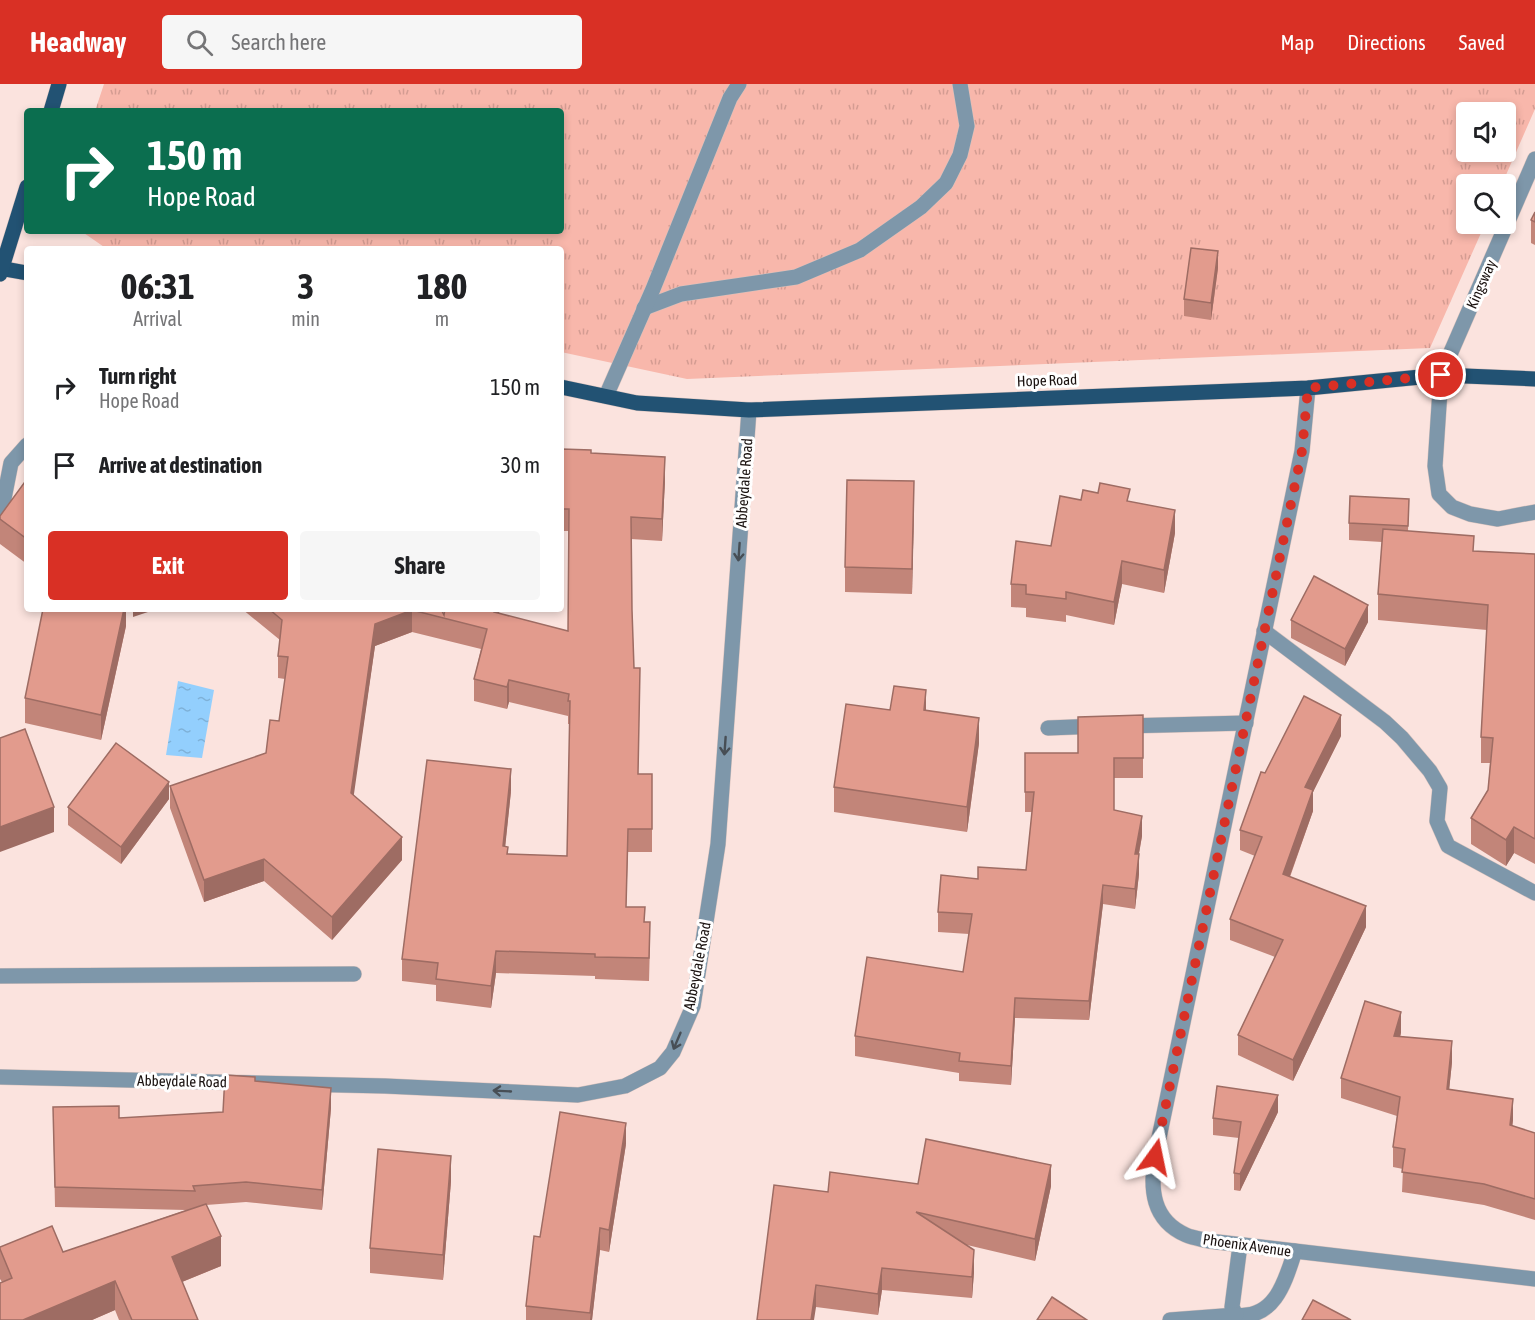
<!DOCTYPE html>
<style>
body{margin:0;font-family:"Asap Condensed",sans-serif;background:#f6f6f6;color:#202124;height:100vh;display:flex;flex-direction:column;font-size:22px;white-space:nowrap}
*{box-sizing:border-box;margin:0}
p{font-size:20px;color:#757577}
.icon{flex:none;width:33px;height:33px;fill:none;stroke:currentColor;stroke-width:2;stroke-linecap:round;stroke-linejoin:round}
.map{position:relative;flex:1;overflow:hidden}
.details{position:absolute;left:24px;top:162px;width:540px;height:366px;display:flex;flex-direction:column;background:#fff;border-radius:6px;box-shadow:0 3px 9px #0003}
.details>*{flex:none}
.guide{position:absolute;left:24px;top:24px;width:540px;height:126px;border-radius:6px;box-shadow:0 3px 9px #0003;background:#0b6e4f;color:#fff;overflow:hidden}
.buttons{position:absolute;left:1456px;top:18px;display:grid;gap:12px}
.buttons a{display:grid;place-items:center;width:60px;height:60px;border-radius:6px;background:#fff;box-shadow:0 3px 9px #0003;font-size:30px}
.pin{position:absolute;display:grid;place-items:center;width:51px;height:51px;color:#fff;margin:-26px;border:3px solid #fff;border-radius:50%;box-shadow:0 2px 6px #0007}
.me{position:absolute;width:66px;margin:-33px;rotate:12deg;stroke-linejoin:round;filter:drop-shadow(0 0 4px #0008)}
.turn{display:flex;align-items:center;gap:21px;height:126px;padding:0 24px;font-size:27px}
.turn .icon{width:78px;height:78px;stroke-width:2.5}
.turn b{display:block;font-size:42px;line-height:51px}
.eta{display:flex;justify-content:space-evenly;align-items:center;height:102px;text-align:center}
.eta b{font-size:36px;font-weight:700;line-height:42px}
.action{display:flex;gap:12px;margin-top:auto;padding:12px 24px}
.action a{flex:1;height:69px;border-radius:6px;background:#d93025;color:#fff;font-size:24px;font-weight:700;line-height:69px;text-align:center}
.action a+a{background:#f6f6f6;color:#202124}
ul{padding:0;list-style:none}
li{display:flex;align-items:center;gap:18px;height:78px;padding:0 24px}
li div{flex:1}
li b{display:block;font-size:22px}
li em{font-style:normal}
header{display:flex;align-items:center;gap:36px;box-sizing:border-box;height:84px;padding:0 30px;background:#d93025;color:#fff}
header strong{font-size:28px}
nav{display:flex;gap:33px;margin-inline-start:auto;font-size:21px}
.search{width:420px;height:54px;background:#f6f6f6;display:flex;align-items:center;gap:15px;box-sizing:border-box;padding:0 21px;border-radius:6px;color:#757577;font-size:22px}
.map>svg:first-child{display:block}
.grass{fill:url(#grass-tufts);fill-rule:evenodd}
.water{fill:url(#water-ripples)}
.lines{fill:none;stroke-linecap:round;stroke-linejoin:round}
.minor-casing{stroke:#d7c2bd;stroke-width:16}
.major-casing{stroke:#d7c2bd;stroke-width:16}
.minor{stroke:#7e97aa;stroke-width:15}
.major{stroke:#225273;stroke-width:15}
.wall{fill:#c28579}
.shaded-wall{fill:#9e6c63}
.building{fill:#e29b8d;stroke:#9e6c63;stroke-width:1.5}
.oneway{stroke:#474e55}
.route{stroke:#d93025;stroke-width:10;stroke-dasharray:0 18}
.labels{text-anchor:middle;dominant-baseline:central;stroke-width:6;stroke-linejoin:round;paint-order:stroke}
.street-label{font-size:15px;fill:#1a1210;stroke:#fff}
</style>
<header>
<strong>Headway</strong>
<div class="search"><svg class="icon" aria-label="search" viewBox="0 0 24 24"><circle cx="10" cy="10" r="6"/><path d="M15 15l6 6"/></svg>Search here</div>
<nav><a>Map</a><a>Directions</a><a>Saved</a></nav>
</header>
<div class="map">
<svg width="1535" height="1236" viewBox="0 0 1535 1236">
<defs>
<pattern id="grass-tufts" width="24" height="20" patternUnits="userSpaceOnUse" patternTransform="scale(1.5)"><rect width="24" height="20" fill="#f8b7ab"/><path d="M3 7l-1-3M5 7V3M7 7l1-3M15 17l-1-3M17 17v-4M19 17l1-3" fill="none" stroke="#d49c92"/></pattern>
<pattern id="water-ripples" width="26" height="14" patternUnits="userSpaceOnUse" patternTransform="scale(1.5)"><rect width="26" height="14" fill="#93cffd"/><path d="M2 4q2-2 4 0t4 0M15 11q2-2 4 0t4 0" fill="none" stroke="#7eb1d8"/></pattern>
</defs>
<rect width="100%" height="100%" fill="#fbe3de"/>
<path class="grass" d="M104,0h1431v25l-33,75h-35v40h18l-55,124 -743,31 -126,-27v-103h-454l-26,-18h480v-120h-466zM1467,28h39v40h-39z"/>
<path class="water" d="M178,597l36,9 -12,68 -36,-3z"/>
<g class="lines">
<defs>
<g id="minor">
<path d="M1535,75l-94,216 -6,91 4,28 13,13 18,7 28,5 37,-7"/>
<path d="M644,224l37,-14 115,-17 64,-27 61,-43 25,-24 14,-28 7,-29 -7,-42"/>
<path d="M1308,304l-6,63 -147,706c-5,32 -3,63 31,78 7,3 15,4 23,6l326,38"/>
<path d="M606,312l47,-107 77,-191 9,-14"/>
<path d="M0,435l11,-56 16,-18"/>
<path d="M1264,547l121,91 17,16 28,33 10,17 -3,33 11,25 87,47"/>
<path d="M1123,642l123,-3"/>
<path d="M1048,644l51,-2"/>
<path d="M0,892l354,-2"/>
<path d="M0,993l385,9 193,9 47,-9 35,-18 13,-16 20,-46 25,-162 31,-434"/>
<path d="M1240,1161l-8,62 4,8c40,5 50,-37 59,-64"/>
<path d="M1170,1236l66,-5"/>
</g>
<g id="major">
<path d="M51,27l8,-27"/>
<path d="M0,184l27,5"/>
<path d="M0,190l27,-87"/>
<path d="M561,303l76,16 112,7 559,-22 133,-13 94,4"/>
</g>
</defs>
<use href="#minor" class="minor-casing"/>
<use href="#major" class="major-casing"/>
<use href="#minor" class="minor"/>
<use href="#major" class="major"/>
</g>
<g class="wall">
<path d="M1535,128v33l-4,-2v-23z"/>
<path d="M1218,184l-7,52 -27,-4v-17z"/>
<path d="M561,365l30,4 74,27 -3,61 -31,-2 1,71 6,164h14v78h-24l-2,55 19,15 5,22 -1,37 -54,-2v-3l-99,-3 -5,35 -55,-7v-16l-34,-4v-22l109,-168 -6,55 3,8 59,2 3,-132h-2v-8l-59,-14 -2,7 -33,-8v-22l7,-30 -69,-17 -37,14 -22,149 49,65 -70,80 -68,-59 -60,21 -34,-94v-22l96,-33 13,-32 6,-42 -7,-1v-22l2,-16 -38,-31h199l3,6 55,-1 69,17 1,-100h-8z"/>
<path d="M27,395v85l-27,-20v-28z"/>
<path d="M1409,415l-1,32 66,20 61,3v310l-21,-11 -8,13 -35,-22v-26l17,-28 2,-27h-9v-26l6,-107 -109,-10v-26l4,-52 -33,-2v-17z"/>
<path d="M1130,417l45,32 -11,60 -42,-9 -8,41 -48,-10v7l-40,-5v-9l-15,-1v-23l40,-38z"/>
<path d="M914,422l-2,88 -67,-2v-25z"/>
<path d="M126,525v17l-25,114 -76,-17v-25z"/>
<path d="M1291,536l77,2 -23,44 -54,-28z"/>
<path d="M890,626h36l53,33 -12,89 -133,-20v-25z"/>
<path d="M1143,631v63h-29v32l28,26 -3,18v20l-4,35 -32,-5 -14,116 -74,-2 -4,67 -52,-4v-8l-104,-17v-20l108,-64 6,-38 -31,-2v-20l40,-33 48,-9 6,-58h-7v-59h53z"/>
<path d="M1341,652l-28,56v19l-23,66 76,50 -73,154 -55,-26v-20l37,-78 -45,-17v-21l25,-63 -15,-6v-20l25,-57z"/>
<path d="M169,715l-48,65 -53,-39v-18z"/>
<path d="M1401,949l-1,4 52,25 -3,28 64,30 -1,6 23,7v87l-51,-15 -82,-13 1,-23 -10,-2v-20l4,-31 -56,-18v-20z"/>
<path d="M255,997l76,27 -9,102 -76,-8 -40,3 15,61 -39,16 16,38h-79l-4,-10 -23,10h-92l2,-38 -2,-3v-32l63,5 123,-42 -131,-3 -2,-100 66,11 104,-6z"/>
<path d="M1278,1028l-38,79 -6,-1v-17l5,-35 -26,-3v-17z"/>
<path d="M626,1060l-17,108 -9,-2 -8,70h-66v-14l14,-69z"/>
<path d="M451,1097l-8,99 -73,-7v-25z"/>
<path d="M918,1100l133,2 -16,75 -68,-16 7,27 -2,26 -90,-8 -4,25 -62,-8 -59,13 71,-128z"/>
</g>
<g class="shaded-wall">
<path d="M1218,167v17l-7,52v-17z"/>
<path d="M665,373v23l-3,61v-22z"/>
<path d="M914,397v25l-2,88v-25z"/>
<path d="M1175,426v23l-11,60v-23z"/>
<path d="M1122,477v23l-8,41v-23z"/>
<path d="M1368,521v17l-23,44v-17z"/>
<path d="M124,525h2v17l-25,114v-25z"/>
<path d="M133,525h24l-24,8z"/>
<path d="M495,525h5l-6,26v-23z"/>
<path d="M412,526v22l-37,14 -24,169v-22l24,-169z"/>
<path d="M509,596v22l-2,7v-22z"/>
<path d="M926,606v25l-2,-5z"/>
<path d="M1341,631v21l-28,56v19l-30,84v-21l22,-87z"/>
<path d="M979,634v25l-12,89v-25z"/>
<path d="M511,685v22l-8,77v-22z"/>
<path d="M169,698v17l-48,65v-17z"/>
<path d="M54,723v25l-54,20v-25z"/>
<path d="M1142,732v20l-7,38v-20z"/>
<path d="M1514,743v26l-8,13v-26z"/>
<path d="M402,753v23l-70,80v-23z"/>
<path d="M1139,770v20l-4,35v-20z"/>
<path d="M264,775v22l-60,21v-22z"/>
<path d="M1103,801v19l-14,116v-19z"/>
<path d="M1366,822v21l-73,154v-21z"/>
<path d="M496,867v22l-5,35v-22z"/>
<path d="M1015,914v20l-4,67v-19z"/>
<path d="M1401,928v21l-7,24v-21z"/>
<path d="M1452,957v21l-5,48v-21z"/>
<path d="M331,1004v20l-9,102v-20z"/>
<path d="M1278,1011v17l-38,79v-17z"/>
<path d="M1513,1015v21l-3,26v-21z"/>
<path d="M626,1039v21l-17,108v-22z"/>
<path d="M451,1072v25l-8,99v-25z"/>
<path d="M1051,1081v21l-16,75v-22z"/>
<path d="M600,1144v22l-8,70h-2z"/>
<path d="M221,1152v30l-49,20v-29z"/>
<path d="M974,1166v22l-2,26v-21z"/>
<path d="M882,1184v22l-4,25v-21z"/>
<path d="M115,1197v29l-23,10h-69z"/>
<path d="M816,1201v22l-2,13h-3z"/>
</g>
<g class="building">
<path d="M1535,128v10l-4,-2z"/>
<path d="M1191,164l27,3 -7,52 -27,-4z"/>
<path d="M561,365l30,1v3l74,4 -3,62 -31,-2 1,93 2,58h6l-2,106h14v55h-24l-2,78h19l-1,15h6l-1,36 -54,-1v-3l-99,-3 -5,35 -55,-7 2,-16 -36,-4 25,-199 84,9 -8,77 5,1 -1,7 60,2 3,-155h-2l1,-7 -60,-14 -2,7 -33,-8 13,-50 -75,-19 -37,14 -24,169 51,44 -70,80 -68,-58 -60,21 -34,-94 96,-33 4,-33 9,1 9,-64 -10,-1 4,-36 -13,-11h172l3,6 1,-6h50l-1,3 74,19 1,-122h-8z"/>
<path d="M27,395v60l-27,-20v-3z"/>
<path d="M847,396l67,1 -2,88 -67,-2z"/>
<path d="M1100,399l30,6 -3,12 48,9 -11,60 -42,-9 -8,41 -48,-10v7l-40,-5v-9l-15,-1 5,-43 35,5 9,-50 21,4 2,-10 15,3z"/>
<path d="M1350,412l59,3 -1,27 -59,-3z"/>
<path d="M1383,445l91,7 -1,15 62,3v285l-21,-12 -8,13 -35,-22 17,-28 5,-52 -12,-1 7,-132 -110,-11z"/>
<path d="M1314,492l54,29 -23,44 -54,-29z"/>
<path d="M43,525h81l-23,106 -76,-17z"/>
<path d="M894,602l32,4 -2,20 55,8 -12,89 -133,-20 12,-83 44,6z"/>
<path d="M1304,612l37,19 -36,72 8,3 -30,84 83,32 -73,154 -55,-25 45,-95 -53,-21 32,-82 -22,-7 21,-58 4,1z"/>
<path d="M1143,631v43h-29v52l28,6 -7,38h4l-4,35 -32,-4 -14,116 -74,-3 -4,68 -52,-5 1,-8 -105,-17 12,-79 96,15 9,-58 -34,-2 3,-37 37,4v-12l48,3 8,-78h-9v-39h53v-36z"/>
<path d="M25,645l29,78 -54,20v-89z"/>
<path d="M116,659l53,39 -48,65 -53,-40z"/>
<path d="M1365,917l36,11 -7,24 58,5 -5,48 66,10 -3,26 25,8v66l-51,-15 -82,-12 3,-23 -12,-2 7,-50 -59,-19z"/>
<path d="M225,991l30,2v4l76,7 -9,102 -76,-8 -53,4 2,5 -140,-4 -2,-80 66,-1v12l104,-6z"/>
<path d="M1217,1002l61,9 -38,79 -6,-1 7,-51 -28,-4z"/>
<path d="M560,1028l66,11 -17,107 -9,-2 -10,85 -64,-7 8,-70 6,1z"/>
<path d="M926,1055l125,26 -16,74 -119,-27 58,38 -2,27 -90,-9 -4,26 -62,-9 -5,35h-54l17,-135 54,7 2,-20 88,12z"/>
<path d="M378,1065l73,7 -8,99 -73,-7z"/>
<path d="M206,1120l15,32 -49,21 26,63h-66l-17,-39 -92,39h-23v-37l12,-5 -12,-29v-2l52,-21 11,26z"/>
<path d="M1052,1213l35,23h-50z"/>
<path d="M1313,1216l38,20h-49z"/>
</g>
<defs><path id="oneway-shaft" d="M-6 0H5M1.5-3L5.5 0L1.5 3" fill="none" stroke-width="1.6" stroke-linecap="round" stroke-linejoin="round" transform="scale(1.5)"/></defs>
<g class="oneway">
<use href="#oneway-shaft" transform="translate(739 468) rotate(94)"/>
<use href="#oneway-shaft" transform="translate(725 662) rotate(94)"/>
<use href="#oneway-shaft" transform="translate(677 957) rotate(113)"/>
<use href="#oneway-shaft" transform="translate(502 1007) rotate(-177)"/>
</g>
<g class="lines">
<path class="route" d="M1155,1073l147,-706 6,-63 133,-13"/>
</g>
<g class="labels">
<g class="street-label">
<text transform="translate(1481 200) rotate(-66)">Kingsway</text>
<text transform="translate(1047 296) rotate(-2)">Hope Road</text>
<text transform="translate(744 399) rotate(-86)">Abbeydale Road</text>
<text transform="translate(697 882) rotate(-79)">Abbeydale Road</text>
<text transform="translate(182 997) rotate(1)">Abbeydale Road</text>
<text transform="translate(1247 1161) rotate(8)">Phoenix Avenue</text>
</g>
</g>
</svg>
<div class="buttons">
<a><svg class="icon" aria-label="sound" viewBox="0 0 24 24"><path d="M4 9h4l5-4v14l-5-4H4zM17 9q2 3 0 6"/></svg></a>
<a><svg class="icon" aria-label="search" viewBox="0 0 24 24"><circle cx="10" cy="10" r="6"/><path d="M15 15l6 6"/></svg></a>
</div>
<div class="pin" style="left:1441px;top:291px;background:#d93025"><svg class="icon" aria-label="arrive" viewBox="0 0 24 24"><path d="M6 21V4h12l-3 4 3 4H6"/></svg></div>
<svg class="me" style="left:1155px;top:1073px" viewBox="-20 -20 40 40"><path d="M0-17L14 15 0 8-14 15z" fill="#d93025" stroke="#fff" stroke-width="4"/></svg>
<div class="guide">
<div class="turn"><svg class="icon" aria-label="right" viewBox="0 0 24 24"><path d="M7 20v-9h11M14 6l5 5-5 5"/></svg><div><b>150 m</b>Hope Road</div></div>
</div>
<section class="details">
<div class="eta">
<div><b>06:31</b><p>Arrival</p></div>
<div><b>3</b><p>min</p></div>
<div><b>180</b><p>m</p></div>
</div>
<ul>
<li><svg class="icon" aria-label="right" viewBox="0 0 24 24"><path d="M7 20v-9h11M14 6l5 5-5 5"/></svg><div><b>Turn right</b><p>Hope Road</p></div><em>150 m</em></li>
<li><svg class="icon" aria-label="arrive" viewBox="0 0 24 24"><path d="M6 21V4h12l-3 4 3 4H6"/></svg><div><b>Arrive at destination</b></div><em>30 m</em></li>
</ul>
<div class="action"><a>Exit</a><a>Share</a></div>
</section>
</div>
